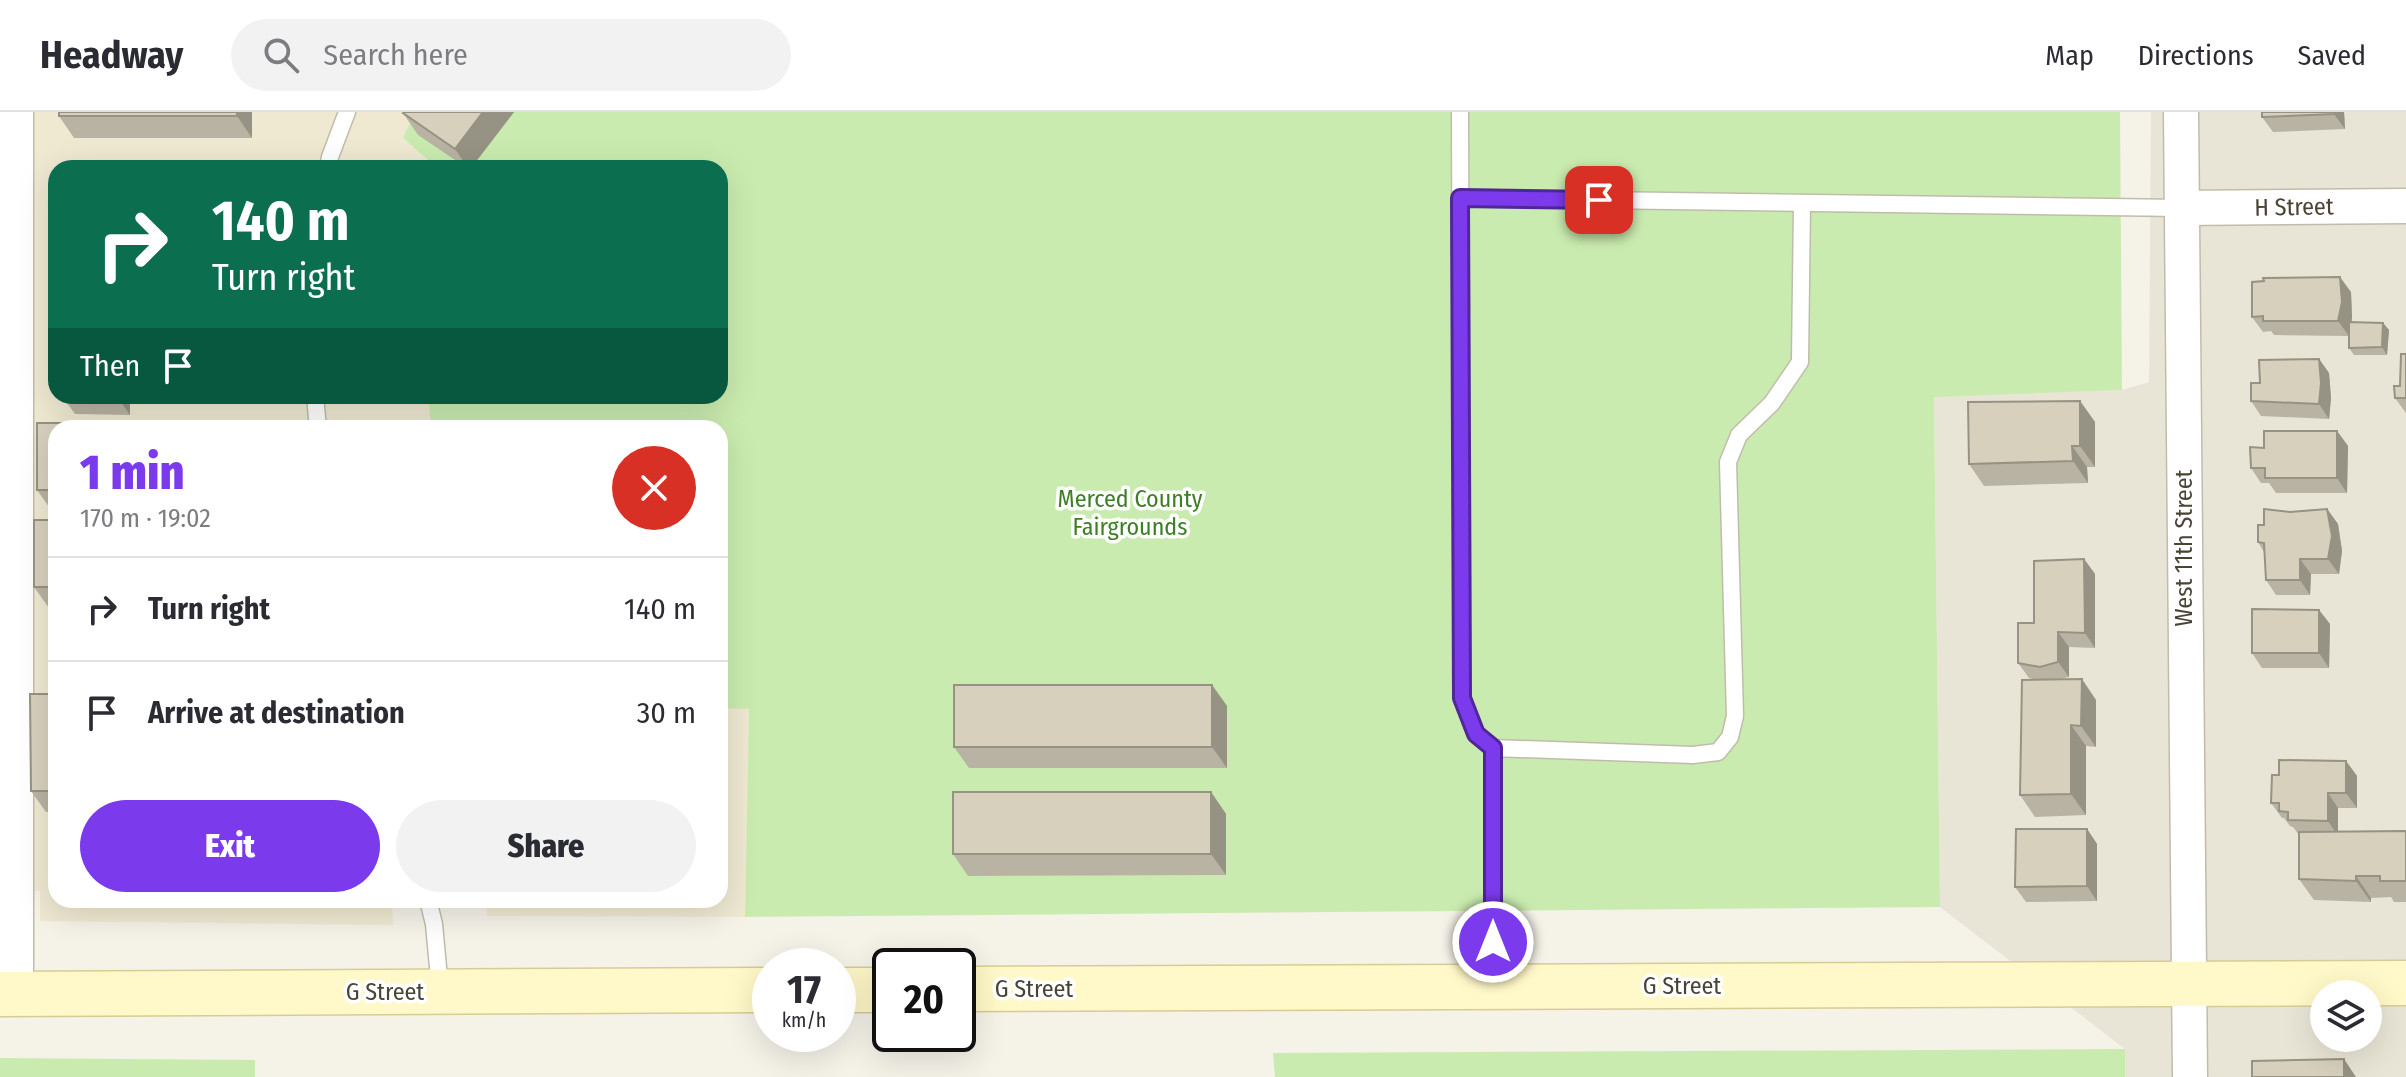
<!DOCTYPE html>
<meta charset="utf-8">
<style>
body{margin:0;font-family:"Fira Sans Condensed",sans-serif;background:#f2f2f3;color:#2b2b33;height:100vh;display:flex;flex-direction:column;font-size:30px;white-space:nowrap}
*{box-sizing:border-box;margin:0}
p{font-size:26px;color:#7c7c81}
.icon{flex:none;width:44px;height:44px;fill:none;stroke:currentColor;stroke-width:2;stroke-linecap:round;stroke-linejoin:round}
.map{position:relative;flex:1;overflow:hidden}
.panel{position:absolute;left:48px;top:308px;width:680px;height:488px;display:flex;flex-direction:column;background:#fff;border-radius:24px;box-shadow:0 8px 32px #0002}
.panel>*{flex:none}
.guide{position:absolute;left:48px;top:48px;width:680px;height:244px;border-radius:24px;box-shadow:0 8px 32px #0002;background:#0b6e4f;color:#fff;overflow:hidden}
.tools{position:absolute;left:2310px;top:868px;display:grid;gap:16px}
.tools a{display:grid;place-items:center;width:72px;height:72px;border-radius:50%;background:#fff;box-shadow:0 8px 32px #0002;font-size:40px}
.speed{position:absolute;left:752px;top:836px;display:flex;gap:16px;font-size:40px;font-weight:700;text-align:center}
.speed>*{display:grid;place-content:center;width:104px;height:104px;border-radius:50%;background:#fff;box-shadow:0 8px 32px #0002;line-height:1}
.speed small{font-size:20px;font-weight:400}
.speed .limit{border:4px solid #111;border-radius:12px;background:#fff;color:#111}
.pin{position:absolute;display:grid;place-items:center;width:68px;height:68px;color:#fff;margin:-34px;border-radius:16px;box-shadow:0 4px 12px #0006}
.me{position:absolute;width:88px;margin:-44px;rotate:0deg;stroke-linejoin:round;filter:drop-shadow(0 0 6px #0008)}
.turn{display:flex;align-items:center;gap:28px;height:168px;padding:0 32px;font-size:36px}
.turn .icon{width:104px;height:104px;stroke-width:2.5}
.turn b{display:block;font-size:56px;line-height:68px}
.then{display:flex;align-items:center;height:76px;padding:0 32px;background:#0003;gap:16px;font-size:30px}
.round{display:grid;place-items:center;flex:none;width:84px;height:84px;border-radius:42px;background:#f2f2f3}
.overview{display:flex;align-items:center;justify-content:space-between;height:136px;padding:0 32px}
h1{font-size:48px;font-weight:800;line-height:60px;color:#7c3aed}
.primary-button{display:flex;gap:16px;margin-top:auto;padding:16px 32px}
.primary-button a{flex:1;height:92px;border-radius:48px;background:#7c3aed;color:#fff;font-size:32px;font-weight:800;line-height:92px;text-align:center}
.primary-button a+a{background:#f2f2f3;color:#2b2b33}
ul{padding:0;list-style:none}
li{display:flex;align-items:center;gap:24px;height:104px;padding:0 32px;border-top:2px solid #e1e1e2}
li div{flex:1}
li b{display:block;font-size:30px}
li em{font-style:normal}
header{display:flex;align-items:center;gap:48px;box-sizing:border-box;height:112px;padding:0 40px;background:#fff;border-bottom:2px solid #e1e1e2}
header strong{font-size:38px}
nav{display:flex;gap:44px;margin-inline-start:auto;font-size:28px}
.search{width:560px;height:72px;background:#f2f2f3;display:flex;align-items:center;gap:20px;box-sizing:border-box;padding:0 28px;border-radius:44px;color:#7c7c81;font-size:30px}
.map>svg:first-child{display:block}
.residential{fill:#e9e5d6;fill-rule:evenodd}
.education{fill:#efe9d2}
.green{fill:#caebaf}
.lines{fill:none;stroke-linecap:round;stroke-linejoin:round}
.service-casing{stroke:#c1bcaa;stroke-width:19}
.minor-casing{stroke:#c1bcaa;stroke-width:37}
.secondary-casing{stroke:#d7cc96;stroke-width:47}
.service{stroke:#fff;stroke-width:16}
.minor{stroke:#fff;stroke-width:34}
.secondary{stroke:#fff8c8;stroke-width:44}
.wall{fill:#b9b3a3}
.shaded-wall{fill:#969284}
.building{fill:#d7d0bd;stroke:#969284;stroke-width:2}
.route-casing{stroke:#51269a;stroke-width:20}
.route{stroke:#7c3aed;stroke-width:14}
.labels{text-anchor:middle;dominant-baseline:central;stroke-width:7;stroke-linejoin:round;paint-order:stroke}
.street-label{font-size:24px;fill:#494436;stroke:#fff}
.park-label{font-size:24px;fill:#3e7e26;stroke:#fff}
</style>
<header>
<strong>Headway</strong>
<div class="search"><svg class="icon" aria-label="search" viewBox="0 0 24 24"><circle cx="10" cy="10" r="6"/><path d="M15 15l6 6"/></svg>Search here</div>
<nav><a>Map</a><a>Directions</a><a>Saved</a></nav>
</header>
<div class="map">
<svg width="2406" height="965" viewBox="0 0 2406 965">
<rect width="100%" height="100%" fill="#f5f2e8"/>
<path class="residential" d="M2151,0h255v965h-281v-28l-185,-142 -6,-511 188,-6 27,-8zM2324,882h44v44h-44z"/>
<g class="education">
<path d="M0,0h415l-12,26 34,30h-381v228h372l3,32h-375v472h336l1,25 -353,-4v-30h-40z"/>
<path d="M720,596h29l-4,209 -258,-1 -1,-16h234z"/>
</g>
<g class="green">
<path d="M415,0h1705l2,278 -188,7 6,510 -1195,10 4,-208 -29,-1v-280h-289l-3,-32h292v-228h-283l-34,-30z"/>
<path d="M2125,937v28h-850l-2,-24z"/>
<path d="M0,946l255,2v17h-255z"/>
</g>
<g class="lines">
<defs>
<g id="service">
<path d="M1460,0l2,586 14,36 17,14 200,7 25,-3 12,-15 5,-21 -7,-254 11,-27 33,-32 28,-41 2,-159"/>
<path d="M328,56l2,-11 17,-45"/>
<path d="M1460,86l722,10"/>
<path d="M315,284l3,32"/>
<path d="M1493,636l1,238"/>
<path d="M428,788l6,24 6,65"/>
</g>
<g id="minor">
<path d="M16,0v882"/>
<path d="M2181,0l9,965"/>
<path d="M2182,96l224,-2"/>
</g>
<g id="secondary">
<path d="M958,877l1448,-6"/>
<path d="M838,878h52"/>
<path d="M0,882l770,-4"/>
</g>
</defs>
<use href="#service" class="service-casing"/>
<use href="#minor" class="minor-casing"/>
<use href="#secondary" class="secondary-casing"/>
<use href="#service" class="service"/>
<use href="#minor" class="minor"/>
<use href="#secondary" class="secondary"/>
</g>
<g class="wall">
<path d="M59,0h193v26h-178l-15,-22z"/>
<path d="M404,0h110l-43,56h-4l-49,-33 -15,-22z"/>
<path d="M2262,0h82l1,17 -72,3 -11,-15z"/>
<path d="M2351,180l1,25v5l31,1 6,7 -2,25h-33l-5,-7v-12l-75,-1 -3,-4 -8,1 -11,-15z"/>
<path d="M2406,242v59l-11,-15 5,-12z"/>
<path d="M2319,247l10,14 2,25 -2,21 -68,-3 -10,-15 9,-18z"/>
<path d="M62,284h68v19l-55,-1z"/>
<path d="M2080,289l15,21v45h-8l1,16 -104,3 -15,-22z"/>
<path d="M56,316v83h-4l-15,-21z"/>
<path d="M2337,319l11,15 -1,47h-71l-7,-10h-8l-10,-15 13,-20z"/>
<path d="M2327,397l11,15 4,27 -3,23h-28l-1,21h-34l-10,-15 -2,-28 -6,-10 6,-17 26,-13z"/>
<path d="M56,408v88h-7l-15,-21z"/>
<path d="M2084,447l11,15v74l-26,-1v30l-9,2 36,21v47l-10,-1v69l-51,2 -15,-22 16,-115 -7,-2 -11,-15 16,-40z"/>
<path d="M2319,498l11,14 -1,44h-67l-10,-15z"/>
<path d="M1212,573l15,21v62h-258l-15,-21z"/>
<path d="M56,582v118h-10l-15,-21z"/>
<path d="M2346,649l11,15v32h-19v23h68v71h-12l-3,-5 -20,1v4l-57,-2 -15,-21v-44l-6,-8 -3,-1 -6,-8h-2l-11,-15 8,-28z"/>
<path d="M1211,680l15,22v61l-258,1 -15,-22z"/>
<path d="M2087,717l10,15v57l-71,1 -11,-15z"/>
<path d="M86,788h214v4h-211z"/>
</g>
<g class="shaded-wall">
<path d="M237,0h15v26l-15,-22z"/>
<path d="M483,0h31l-43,56h-3l-13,-19z"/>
<path d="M2334,0h10l1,17 -11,-15z"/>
<path d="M2340,165l11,15 1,25 -3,19 -11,-15z"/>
<path d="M2383,211l6,7 -2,25 -5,-8z"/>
<path d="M2319,247l10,14 2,25 -2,21 -10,-15z"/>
<path d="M117,284h13v19z"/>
<path d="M2080,289l15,21v45l-15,-21z"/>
<path d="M2337,319l11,15 -1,47 -10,-15z"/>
<path d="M2072,334l15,21 1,16 -15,-22z"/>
<path d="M2327,397l11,15 4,27 -3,23 -11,-15z"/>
<path d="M2084,447l11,15v74l-10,-15z"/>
<path d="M2300,447l11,15 -1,21 -10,-15z"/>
<path d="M2319,498l11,14 -1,44 -10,-15z"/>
<path d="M2058,520l11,15v30l-11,-15z"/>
<path d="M2082,567l14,21v47l-15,-21z"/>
<path d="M1212,573l15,21v62l-15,-21z"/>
<path d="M2071,613l15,21v69l-15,-21z"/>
<path d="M2346,649l11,15v32l-11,-15z"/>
<path d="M1211,680l15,22v61l-15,-21z"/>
<path d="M2328,681l10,15v28l-10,-15z"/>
<path d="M2087,717l10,15v57l-10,-15z"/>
<path d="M2356,764l15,22v4l-15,-21z"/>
<path d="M2344,947l12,18h-12z"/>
</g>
<g class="building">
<rect x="59" y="0" width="178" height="4"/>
<path d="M404,0h79l-28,37 -52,-36z"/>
<path d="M2262,0h72v2l-72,3z"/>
<path d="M2340,165l2,25 -4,19h-75v-5l-11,1v-35l12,-1 -1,-3z"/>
<path d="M2349,210l34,1 -1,24 -33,1z"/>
<path d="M2401,242h5v44h-11l-1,-12h6z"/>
<path d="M2319,247l2,24 -2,21 -68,-3v-18h9l-1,-23z"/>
<path d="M2080,289v45h-8l1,15 -104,3 -1,-62z"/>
<path d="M37,311h147v5h-128v62h-19z"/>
<path d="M2264,319h73v47h-72v-10h-14l-1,-21 14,1z"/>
<path d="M2264,397l26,3 37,-3 5,27 -4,23h-28v21h-34l-2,-37 -6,-1v-17h6z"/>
<rect x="34" y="408" width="22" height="67"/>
<path d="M2084,447l1,74 -27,-1v30l-18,5 -22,-4v-40h16v-62z"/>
<path d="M2252,497l67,1v43h-67z"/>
<path d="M2082,567l-1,47 -10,-1v69l-51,1 2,-115z"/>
<rect x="954" y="573" width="258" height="62"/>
<path d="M30,582h26v97h-25z"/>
<path d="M2279,648l67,1v32h-18v28l-40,-1v-8l-9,-1v-8h-8l1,-28h7z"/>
<rect x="953" y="680" width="258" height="62"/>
<path d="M2016,717h71v57l-72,1z"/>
<path d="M2406,719v50h-26v-5h-24v5l-57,-2v-47z"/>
<path d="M2344,947v18h-92v-16z"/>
</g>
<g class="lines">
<defs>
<path id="route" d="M1493,830v-194l-17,-14 -14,-36 -2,-500 139,2"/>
</defs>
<use href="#route" class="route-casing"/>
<use href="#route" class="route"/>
</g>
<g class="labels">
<g class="street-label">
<text transform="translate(2294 95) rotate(-1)">H Street</text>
<text transform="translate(2184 436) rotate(-90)">West 11th Street</text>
<text x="1682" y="874">G Street</text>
<text x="1034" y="877">G Street</text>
<text x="385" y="880">G Street</text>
</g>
<g class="park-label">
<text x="1130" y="387">Merced County<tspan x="1130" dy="28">Fairgrounds</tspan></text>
</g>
</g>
</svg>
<div class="tools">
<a><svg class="icon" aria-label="layers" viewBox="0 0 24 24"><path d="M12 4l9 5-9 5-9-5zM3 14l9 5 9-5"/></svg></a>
</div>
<div class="speed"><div>17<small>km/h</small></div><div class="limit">20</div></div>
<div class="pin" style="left:1599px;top:88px;background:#d93025"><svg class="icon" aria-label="arrive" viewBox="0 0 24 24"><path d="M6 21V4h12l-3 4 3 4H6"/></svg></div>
<svg class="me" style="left:1493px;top:830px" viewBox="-20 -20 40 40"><circle r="17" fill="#7c3aed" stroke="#fff" stroke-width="3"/><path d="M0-11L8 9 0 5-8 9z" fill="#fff"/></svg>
<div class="guide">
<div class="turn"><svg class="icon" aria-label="right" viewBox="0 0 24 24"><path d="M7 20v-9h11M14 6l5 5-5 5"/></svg><div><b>140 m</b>Turn right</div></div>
<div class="then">Then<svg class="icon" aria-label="arrive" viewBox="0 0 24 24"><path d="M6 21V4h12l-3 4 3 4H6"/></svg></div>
</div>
<section class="panel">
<div class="overview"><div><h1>1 min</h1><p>170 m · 19:02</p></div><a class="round" style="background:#d93025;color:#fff"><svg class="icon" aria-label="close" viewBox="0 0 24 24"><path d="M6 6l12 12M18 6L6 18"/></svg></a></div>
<ul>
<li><svg class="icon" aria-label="right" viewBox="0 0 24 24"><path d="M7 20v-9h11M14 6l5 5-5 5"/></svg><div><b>Turn right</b></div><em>140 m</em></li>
<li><svg class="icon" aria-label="arrive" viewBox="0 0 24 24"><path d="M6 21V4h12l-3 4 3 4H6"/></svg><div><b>Arrive at destination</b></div><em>30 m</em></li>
</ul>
<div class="primary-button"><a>Exit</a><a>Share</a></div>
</section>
</div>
